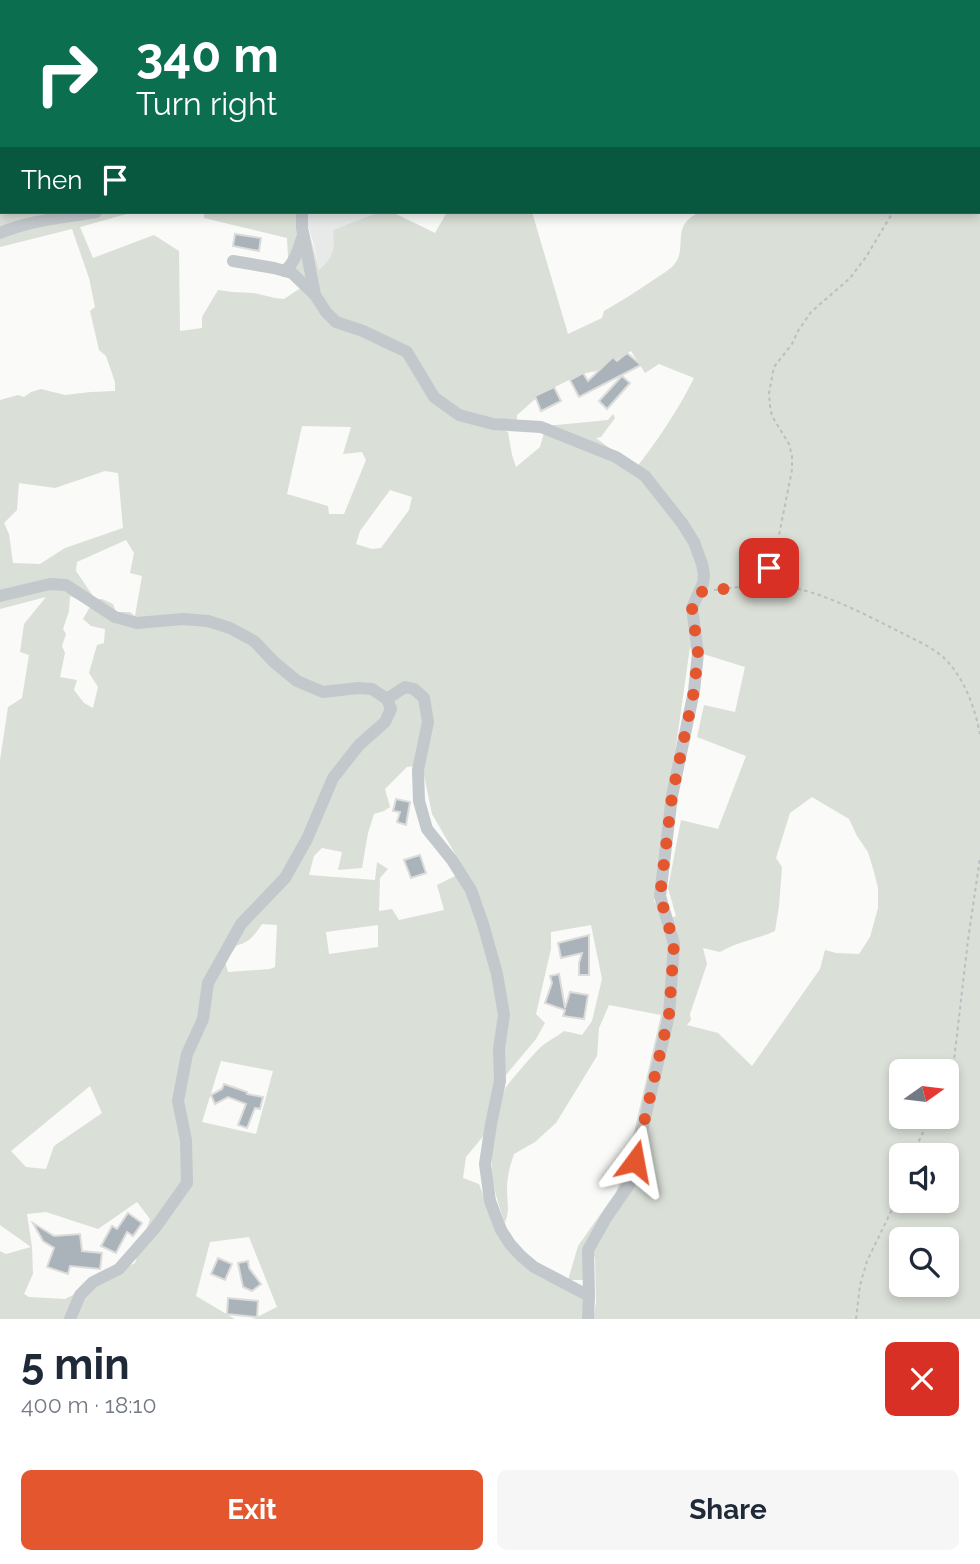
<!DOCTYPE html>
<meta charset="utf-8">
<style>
body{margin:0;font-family:Raleway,sans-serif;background:#f6f6f7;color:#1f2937;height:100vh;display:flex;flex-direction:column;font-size:26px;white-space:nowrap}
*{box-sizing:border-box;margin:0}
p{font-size:23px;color:#747a83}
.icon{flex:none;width:38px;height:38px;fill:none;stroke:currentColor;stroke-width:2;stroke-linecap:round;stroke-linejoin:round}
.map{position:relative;height:1319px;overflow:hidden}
.side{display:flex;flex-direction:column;background:#fff;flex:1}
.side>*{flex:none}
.banner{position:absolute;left:0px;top:0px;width:980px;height:214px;box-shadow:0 4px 10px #0003;background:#0b6e4f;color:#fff;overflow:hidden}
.needle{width:46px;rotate:76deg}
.buttons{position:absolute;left:889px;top:1059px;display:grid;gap:14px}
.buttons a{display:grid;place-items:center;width:70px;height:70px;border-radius:10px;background:#fff;box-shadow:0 4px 10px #0003;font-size:35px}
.pin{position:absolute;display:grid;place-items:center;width:60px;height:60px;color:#fff;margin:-30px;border-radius:14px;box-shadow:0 4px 10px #0006}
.me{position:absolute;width:77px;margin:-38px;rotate:13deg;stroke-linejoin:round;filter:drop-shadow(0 0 5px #0008)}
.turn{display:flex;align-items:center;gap:24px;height:147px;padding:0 21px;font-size:32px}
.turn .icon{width:91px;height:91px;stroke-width:2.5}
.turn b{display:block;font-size:49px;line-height:60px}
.then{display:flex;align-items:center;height:66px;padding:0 21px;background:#0003;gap:14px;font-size:26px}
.round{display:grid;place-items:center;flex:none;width:74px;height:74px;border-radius:10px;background:#f6f6f7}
.headline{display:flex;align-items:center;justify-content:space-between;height:119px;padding:0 21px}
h1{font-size:42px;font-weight:700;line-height:52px}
.button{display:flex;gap:14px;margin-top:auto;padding:14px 21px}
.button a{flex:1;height:80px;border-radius:10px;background:#e4572e;color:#fff;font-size:28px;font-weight:700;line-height:80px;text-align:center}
.button a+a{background:#f6f6f7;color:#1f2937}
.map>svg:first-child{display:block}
.built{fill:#e8e9e9}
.green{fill:#dadfd7;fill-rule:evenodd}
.building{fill:#aab3b9;stroke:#dcdcda;stroke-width:2}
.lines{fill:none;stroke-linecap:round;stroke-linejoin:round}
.path{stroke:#bbbfc2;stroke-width:2;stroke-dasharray:3.5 3.5;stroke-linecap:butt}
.minor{stroke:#c3c8cc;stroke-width:12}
.route{stroke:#e4572e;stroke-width:12;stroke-dasharray:0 21.6}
</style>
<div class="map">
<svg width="980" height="1319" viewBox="0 0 980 1319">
<rect width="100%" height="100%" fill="#fafaf8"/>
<path class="built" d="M304,212h75l-46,18 1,21 -5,11 -10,8 -6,-28z"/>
<path class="green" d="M0,0h319v2h-317v210h132l-54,15 13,31 61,-23 25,16 1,80 22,-3v-11l16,-27 14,2 22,1 21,5 9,1 18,-12 -13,-12 -2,-37 -83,-20v-6h100l15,58c16,-14 15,-20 14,-40l46,-18h13l43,21 12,-21h85l36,122 34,-16 2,-7c18,-10 34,-21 51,-32 5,-4 13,-8 18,-13 17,-19 -5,-39 27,-54h278v-210h-407l1,-2h408v1319h-387l3,-16 -1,-47 -12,24h-15l10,-34 38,-54 10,-25 35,-152 -52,-10 -10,23 -2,28 -41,67 -21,19 -21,12c-4,11 -7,23 -7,35 0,15 3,19 -2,34 -16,-44 -17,-65 -6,-110 2,-9 3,-19 7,-26 7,-9 28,-34 36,-41 7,-6 15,-9 22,-15l18,4 10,-14 10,-42 -11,-54 -40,7v17l-15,65 9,9 -9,16 -30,36 -21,59 -19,23 -3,21 16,6 15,39 13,24 79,51 -3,21h-330l24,-12 -28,-70 -39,5 -14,54 39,23h-235v-68l6,3 25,-7 -31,-22v-465l8,-53 14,-9 7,-43 -9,-3 4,-28 22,-27 -46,12v-209l18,-5 6,2 7,-5 10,-3 24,6 26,-3 24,-1v-9l-9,-26 -7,-6 -9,-39 5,-4 -6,-29 -17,-49 -72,18zM631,351l14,22 14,-9 35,14c-16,32 -36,62 -58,90l-40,-30 5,-1 14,-19 -2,-4 -5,6 -62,6 -6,21 -24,20 -4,-12 -4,-23 -33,-16 42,5v-6l24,-21 40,-20 15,-3zM302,426l49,1 -8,27 19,-2 4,8 -22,54h-15l-1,-8 -41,-12zM105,471l13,2 5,55 -58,20 -25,16 -27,-1 -4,-29 -5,-11 13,-13 2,-27 36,5zM390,490l22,7 -3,13 -28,38 -9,1 -16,-5 4,-13zM126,540l8,13 -4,20 12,3 -7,40 -5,-4h-14l-3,-8 -11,-5h-7l-19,-28 1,-9zM70,596l21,9 -8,14 8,7 14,3 -1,14 -7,2 -8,28 9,14 -5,21 -9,-5 -10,-13 3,-10 -17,-3 5,-24 -3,-7 4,-12 -3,-5 6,-18zM690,647l8,25 2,-19 45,14 -10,45 -31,-7 -7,32 49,19 -28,73 -37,-9 -13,68 8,28 -13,5 -6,-17 -3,-2zM422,765l10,49 33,57 -28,14 7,25 -45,10 -7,-11 -13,2 1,-33 8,-9 -11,-7 -2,18 -66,-5 5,-19 8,-8 20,4 -4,18 24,-2 6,-35 6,-19 10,-3 6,-4 -5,-18 22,-22zM812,797l37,22 8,17 11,16 6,20 4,16v20l-8,29 -11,17 -23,-1 -11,-3 -5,19 -68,97 -34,-33 -31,-8 4,-5 -1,-6 17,-50 -4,-16 17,4c17,-10 37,-13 55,-21l4,-25 3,-39 -6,-9 14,-45zM262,924l15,1 -2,42 -5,2 -42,3 -3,-11 12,-16c12,-1 19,-12 25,-21zM378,925v22l-49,7 -3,-22zM221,1061l52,10 -17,63 -54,-12zM901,1071h46v45h-46zM90,1086l12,27 -48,33 -8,23 -20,-2 -15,-16zM901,1155h46v45h-46zM137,1202l13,17 -15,44 -70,36 -36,-2 -5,-3 9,-20 -1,-27 -5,-33 19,-2 52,17zM901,1239h46v45h-46z"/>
<g class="building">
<path d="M235,234l26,4 -2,13 -26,-5z"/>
<path d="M627,353l14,12 -62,32 -9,-17 13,-7 5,8 25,-24 4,4z"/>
<path d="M622,376l8,7 -23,26 -8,-8z"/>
<path d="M554,387l7,14 -20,10 -6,-15z"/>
<path d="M396,799l14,3 -4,23 -9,-3 3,-10 -7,-1z"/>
<path d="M420,855l6,18 -15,5 -7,-18z"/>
<path d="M589,935v40h-10v-12l3,-10 -21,5 -3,-15z"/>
<path d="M559,974l6,34 5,-16 18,3 -4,24 -21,-3 2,-6 -20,-7 7,-20 -2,-7z"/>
<path d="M224,1084l23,8v2l16,3 -3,12 -5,-1 -8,20 -9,-3 8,-21 -18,-7 -13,7 -4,-9 11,-6z"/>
<path d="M128,1213l14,10 -9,13 -6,-4 -11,21 -15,-7 11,-20 5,3z"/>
<path d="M33,1223l21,13 26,-2 2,17 20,2 -2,16 -30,-3 -2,8 -21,-7 7,-19 -11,-7z"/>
<path d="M218,1258l14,6 -7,16 -14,-6z"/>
<path d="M248,1261l1,7 12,16 -9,7 -9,-4 -5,-24z"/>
<path d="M228,1298l30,3 -1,16 -30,-3z"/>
</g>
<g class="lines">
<g class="path">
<path d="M645,0l4,2"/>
<path d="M635,2l2,-2"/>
<path d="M769,2l1,-2"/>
<path d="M978,151l2,-1"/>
<path d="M757,585l12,-17 7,-18 16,-80v-14l-3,-12 -17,-28 -2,-10 -1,-13 5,-26 18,-23 6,-13 13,-19 39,-34 16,-21 27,-45"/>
<path d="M714,590c19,-2 39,-6 59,-5 43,3 87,27 125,46 15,8 33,15 46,27 20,19 31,50 36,76"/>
<path d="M947,1085l7,-25 14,-120 12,-82"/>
<path d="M918,1155l-1,-10 14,-29"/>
<path d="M856,1319l4,-34 7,-24 34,-70"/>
</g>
<g class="minor">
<path d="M234,0l1,2"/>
<path d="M320,2l1,-2"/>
<path d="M302,212v16l13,67 11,17 10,10 27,9 44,21 27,45 25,18 34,9 48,3 75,30 29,19 37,47 12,19 8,22 2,10 -1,9 -11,25 6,45 -4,38 -22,105 -12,100 14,48 -5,71 -39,168 -24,35 -18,32 1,46 -1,23"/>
<path d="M0,233c30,-13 63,-15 96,-21"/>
<path d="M233,261l41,7 18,5 23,22"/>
<path d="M285,271c10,-9 13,-20 17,-33"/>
<path d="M0,596l50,-12 16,1 49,32 22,6 46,-4 25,2 22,7 24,13 20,21 23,19 26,11 35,-4 14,1 15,10"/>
<path d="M387,699l18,-12 9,2 10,9 4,24 -10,48 1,31 8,28 25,31 19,30 12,34 14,50 7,41 -5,34 1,32 -9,43 -6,40 5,37 11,29 9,14 11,12 13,11 55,29"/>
<path d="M70,1319l10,-24 13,-13 26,-13 36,-41 32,-45 -1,-43 -8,-39 9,-47 16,-35 5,-36 33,-59 44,-46 22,-39 26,-61 26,-33 26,-23 6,-13 -4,-10"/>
</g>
</g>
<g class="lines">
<path class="route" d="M635,1161l34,-146 5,-71 -14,-48 12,-100 22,-105 4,-38 -6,-45 7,-16 58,-7 12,-17"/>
</g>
</svg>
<div class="buttons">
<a><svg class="needle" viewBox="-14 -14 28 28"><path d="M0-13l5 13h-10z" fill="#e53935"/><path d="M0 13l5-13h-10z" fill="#747a83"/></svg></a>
<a><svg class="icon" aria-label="sound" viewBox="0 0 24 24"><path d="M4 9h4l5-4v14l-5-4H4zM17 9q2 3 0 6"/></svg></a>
<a><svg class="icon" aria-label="search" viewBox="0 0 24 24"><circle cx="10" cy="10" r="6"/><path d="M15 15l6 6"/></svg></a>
</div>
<div class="pin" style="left:769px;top:568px;background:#d93025"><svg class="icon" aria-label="arrive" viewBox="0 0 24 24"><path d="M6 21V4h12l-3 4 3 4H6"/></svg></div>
<svg class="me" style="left:635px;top:1161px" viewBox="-20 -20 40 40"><path d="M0-17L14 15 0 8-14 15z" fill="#e4572e" stroke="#fff" stroke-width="4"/></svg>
<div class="banner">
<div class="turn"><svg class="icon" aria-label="right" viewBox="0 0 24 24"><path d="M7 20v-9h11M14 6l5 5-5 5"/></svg><div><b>340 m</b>Turn right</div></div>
<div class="then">Then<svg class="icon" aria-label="arrive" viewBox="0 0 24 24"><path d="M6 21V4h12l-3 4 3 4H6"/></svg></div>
</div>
</div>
<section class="side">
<div class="headline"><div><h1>5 min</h1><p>400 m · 18:10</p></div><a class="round" style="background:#d93025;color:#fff"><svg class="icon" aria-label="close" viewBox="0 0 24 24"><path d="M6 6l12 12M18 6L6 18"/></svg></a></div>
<div class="button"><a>Exit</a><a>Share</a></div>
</section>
